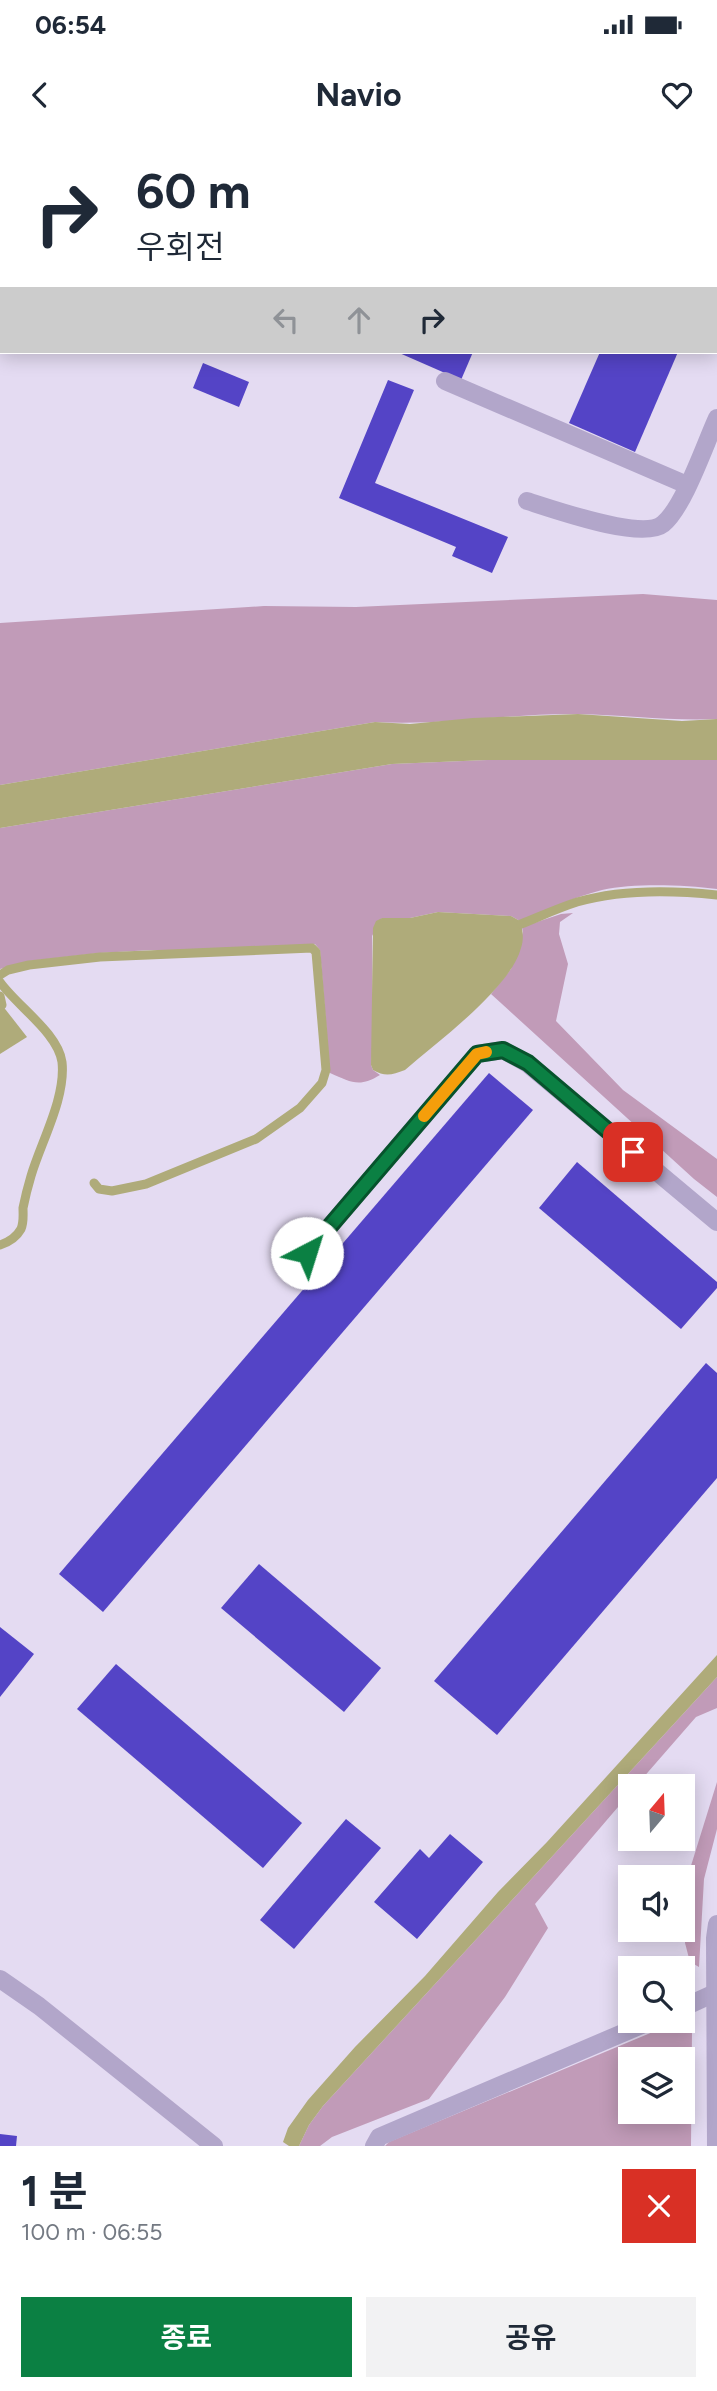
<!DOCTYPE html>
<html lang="ko">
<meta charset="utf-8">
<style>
body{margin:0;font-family:Figtree,"Noto Sans KR",sans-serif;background:#f2f2f3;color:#1f2937;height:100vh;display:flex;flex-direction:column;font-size:26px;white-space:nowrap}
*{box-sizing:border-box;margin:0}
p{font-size:23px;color:#747a83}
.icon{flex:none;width:38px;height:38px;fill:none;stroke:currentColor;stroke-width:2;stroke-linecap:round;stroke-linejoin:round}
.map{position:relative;height:2006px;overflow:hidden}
.side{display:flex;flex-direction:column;background:#fff;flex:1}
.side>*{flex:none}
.hud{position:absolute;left:0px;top:0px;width:718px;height:214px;box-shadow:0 4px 18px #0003;background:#fff;color:#1f2937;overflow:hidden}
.needle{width:46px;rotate:19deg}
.controls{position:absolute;left:618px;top:1634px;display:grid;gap:14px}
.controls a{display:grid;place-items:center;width:77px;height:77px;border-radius:0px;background:#fff;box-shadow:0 4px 18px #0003;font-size:35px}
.pin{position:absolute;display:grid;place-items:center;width:60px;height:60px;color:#fff;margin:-30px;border-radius:14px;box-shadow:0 4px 10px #0006}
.me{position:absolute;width:77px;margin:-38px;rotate:40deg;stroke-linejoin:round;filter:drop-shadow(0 0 5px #0008)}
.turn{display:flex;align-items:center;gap:24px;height:147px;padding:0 21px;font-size:32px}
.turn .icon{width:91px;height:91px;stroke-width:2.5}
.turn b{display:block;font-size:49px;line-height:60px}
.lanes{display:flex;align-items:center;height:66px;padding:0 21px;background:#0003;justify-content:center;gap:35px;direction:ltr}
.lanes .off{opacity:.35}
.round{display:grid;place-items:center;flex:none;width:74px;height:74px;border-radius:0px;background:#f2f2f3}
.headline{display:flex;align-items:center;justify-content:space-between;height:119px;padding:0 21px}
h1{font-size:42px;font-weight:700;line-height:52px}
.action{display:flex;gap:14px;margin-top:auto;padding:14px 21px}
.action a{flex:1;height:80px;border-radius:0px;background:#0b8043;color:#fff;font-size:28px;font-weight:700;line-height:80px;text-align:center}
.action a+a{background:#f2f2f3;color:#1f2937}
.status{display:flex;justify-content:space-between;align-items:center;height:49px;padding:0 35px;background:#fff;direction:ltr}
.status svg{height:19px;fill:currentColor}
header{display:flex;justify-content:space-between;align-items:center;height:91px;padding:0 21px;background:#fff;font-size:32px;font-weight:700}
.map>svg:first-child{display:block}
.green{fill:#c19bb8;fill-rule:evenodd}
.water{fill:#afab7a}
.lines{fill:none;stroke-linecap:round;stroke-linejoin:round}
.stream{stroke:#afab7a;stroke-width:9}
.building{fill:#5444c6}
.minor{stroke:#b2a6ca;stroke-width:18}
.route-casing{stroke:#07532c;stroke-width:18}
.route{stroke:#0b8043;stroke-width:12}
.slow{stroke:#f59e0b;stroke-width:12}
</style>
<div class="status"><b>06:54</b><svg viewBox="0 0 49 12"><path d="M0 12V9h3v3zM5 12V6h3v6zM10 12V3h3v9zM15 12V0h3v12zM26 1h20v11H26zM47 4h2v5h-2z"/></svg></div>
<header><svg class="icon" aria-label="back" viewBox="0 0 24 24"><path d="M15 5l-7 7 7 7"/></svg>Navio<svg class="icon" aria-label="heart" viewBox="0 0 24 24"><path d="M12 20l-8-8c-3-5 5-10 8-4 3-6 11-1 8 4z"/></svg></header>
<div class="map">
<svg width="717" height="2006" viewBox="0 0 717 2006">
<rect width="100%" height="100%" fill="#e4dbf2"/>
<g class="green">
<path d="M643,454l74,6v119c-47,2 -93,-4 -139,-5 -68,-1 -136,12 -203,8l-375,63v-162l264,-17 92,1z"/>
<path d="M487,620h230v129c-34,-4 -82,-6 -115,1 -28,7 -55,20 -82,31l-9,-5 -73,-4 -28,6h-28l-10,18 1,109 -2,20 2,5 7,5c-21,13 -29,7 -50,-2l-10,-123 -5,-6 -123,7 -41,-1 -51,3 -70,8 -30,8v-141l392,-64z"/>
<path d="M573,773l-13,9 -1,12 9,30 -12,57 67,69 94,69v38l-23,-18 -203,-185 20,-25 12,-37 -1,-5 39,-13z"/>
<path d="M717,1537v31l-21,9 -61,70h-5v6l-95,111 13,24 -43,69 -76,102 -97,38 -12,9h-21l10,-21 14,-19z"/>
<path d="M717,1642v47l-13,50 -5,88 -9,-5 -5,-19v-58z"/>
<path d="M683,1882l9,9 -1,115h-306l4,-4 283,-118zM630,1920h52v52h-52z"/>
</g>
<g class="water">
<path d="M578,574l104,7 35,-2v41h-230l-95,4 -392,64v-43l375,-63 35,2 63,-6z"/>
<path d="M438,772l73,4 9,5c3,9 4,18 1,27 -11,41 -84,94 -116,122 -13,5 -20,7 -32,0l-2,-5 2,-137 3,-7 6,-3h28z"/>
<path d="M2,865l25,32 -27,17v-48z"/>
<path d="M717,1515v22l-394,429 -14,19 -10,21h-10l-6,-4 5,-14 20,-28 47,-53 70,-71 73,-84 49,-50z"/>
</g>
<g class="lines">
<g class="stream">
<path d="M521,784c18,-7 37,-16 56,-22 45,-13 94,-12 140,-7"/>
<path d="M0,835l8,-5 21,-5 71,-8 212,-9 4,4 10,118 -4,13 -22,25 -44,31 -110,45 -34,7 -13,-2 -5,-6"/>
<path d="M0,842c17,24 58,51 62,80 4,36 -21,80 -31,114 -3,10 -6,22 -8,32 0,7 1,14 -2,21 -5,9 -12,13 -21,16"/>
<path d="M0,856l2,9"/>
</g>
</g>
<g class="building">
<path d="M397,212h76l-12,28z"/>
<path d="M600,212h78l-43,100 -66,-29z"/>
<path d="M203,223l46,19 -10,25 -46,-19z"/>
<path d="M388,240l26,10 -39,93 133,54 -16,36 -40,-17 4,-9 -117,-49z"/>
<path d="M489,933l44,37 -430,502 -44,-38z"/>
<path d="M577,1022l140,120v6l-36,41 -142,-121z"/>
<path d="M706,1223l11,10v105l-220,257 -63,-54z"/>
<path d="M259,1424l122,104 -37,44 -123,-104z"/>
<path d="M0,1487l34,27 -34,43z"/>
<path d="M116,1524l186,159 -39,45 -186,-159z"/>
<path d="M346,1679l35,29 -87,101 -34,-29z"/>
<path d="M450,1694l33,28 -66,77 -43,-37 46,-53 9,9z"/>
<path d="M0,1994l17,2 -1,10h-16z"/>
</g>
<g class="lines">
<g class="minor">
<path d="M451,0l4,2"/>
<path d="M402,2l1,-2"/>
<path d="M716,113l1,1"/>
<path d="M445,241l242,104"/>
<path d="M527,361c26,8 115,40 136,23 21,-17 42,-80 54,-106"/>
<path d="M307,1113l170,-199 26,-4 25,14 189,158"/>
<path d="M0,1839l39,27 175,140"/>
<path d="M682,1868l33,-15"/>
<path d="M374,2006l5,-9 272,-116"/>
<path d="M716,2006l-1,-208 2,-14"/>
</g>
</g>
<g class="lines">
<defs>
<path id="route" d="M307,1113l170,-199 26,-4 25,13 105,89"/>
</defs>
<use href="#route" class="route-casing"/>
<use href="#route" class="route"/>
<path class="slow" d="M424,976l53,-62 9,-2"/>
</g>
</svg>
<div class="controls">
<a><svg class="needle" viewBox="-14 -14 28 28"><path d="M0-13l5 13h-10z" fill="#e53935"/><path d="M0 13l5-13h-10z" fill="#747a83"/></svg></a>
<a><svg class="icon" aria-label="sound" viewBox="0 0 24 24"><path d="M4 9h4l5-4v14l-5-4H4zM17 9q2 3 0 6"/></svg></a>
<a><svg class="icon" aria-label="search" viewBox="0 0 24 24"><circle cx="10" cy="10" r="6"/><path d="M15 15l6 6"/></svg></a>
<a><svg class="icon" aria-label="layers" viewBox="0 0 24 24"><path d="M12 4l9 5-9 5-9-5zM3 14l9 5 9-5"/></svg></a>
</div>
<div class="pin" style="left:633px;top:1012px;background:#d93025"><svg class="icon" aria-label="arrive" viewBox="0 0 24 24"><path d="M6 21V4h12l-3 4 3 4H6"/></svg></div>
<svg class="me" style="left:307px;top:1113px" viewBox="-20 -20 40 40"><circle r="19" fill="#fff"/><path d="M0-13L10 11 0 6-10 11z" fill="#0b8043"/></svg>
<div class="hud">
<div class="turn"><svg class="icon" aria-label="right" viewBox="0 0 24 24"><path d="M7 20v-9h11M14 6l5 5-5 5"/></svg><div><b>60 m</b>우회전</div></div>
<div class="lanes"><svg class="icon off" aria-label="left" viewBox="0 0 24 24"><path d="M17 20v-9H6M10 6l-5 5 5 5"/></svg><svg class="icon off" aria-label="ahead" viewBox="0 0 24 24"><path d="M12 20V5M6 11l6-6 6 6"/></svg><svg class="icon" aria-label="right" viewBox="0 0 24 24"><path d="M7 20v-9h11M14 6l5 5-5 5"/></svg></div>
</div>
</div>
<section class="side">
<div class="headline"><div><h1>1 분</h1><p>100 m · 06:55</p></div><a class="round" style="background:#d93025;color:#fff"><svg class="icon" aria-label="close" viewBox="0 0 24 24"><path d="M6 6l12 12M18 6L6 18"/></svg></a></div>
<div class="action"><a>종료</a><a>공유</a></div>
</section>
